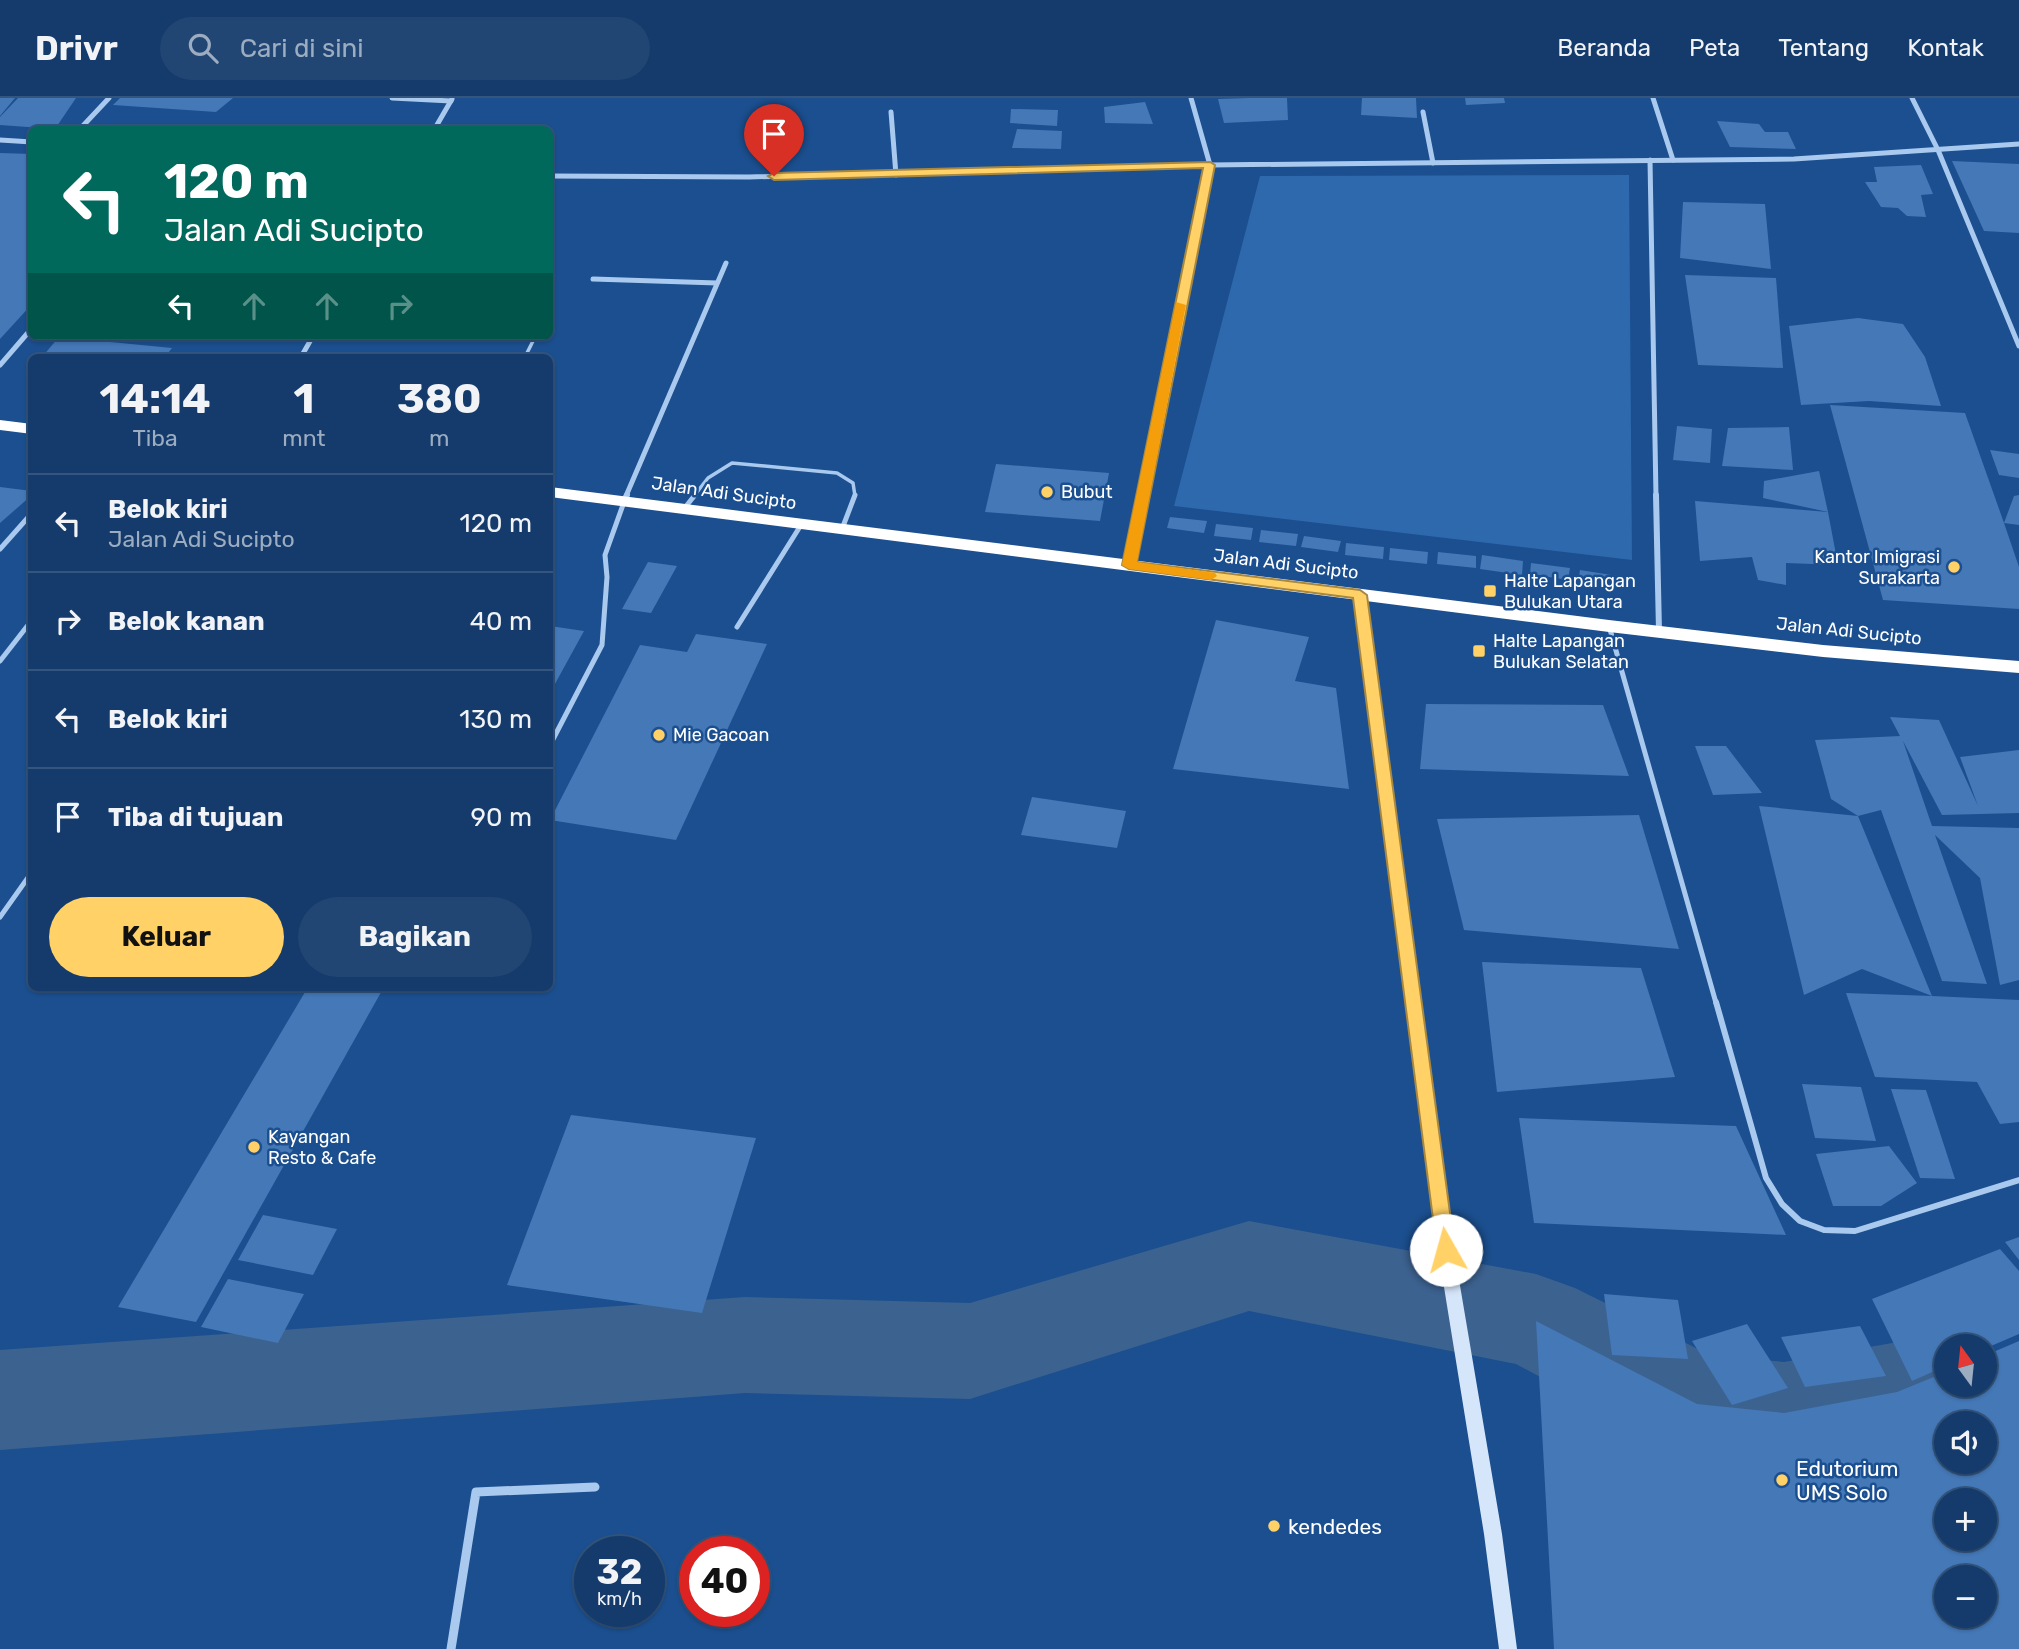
<!DOCTYPE html>
<html lang="id">
<meta charset="utf-8">
<style>
body{margin:0;font-family:Rubik,sans-serif;background:#214673;color:#f1f3f6;height:100vh;display:flex;flex-direction:column;font-size:26px;white-space:nowrap}
*{box-sizing:border-box;margin:0}
p{font-size:23px;color:#9dadc1}
.icon{flex:none;width:38px;height:38px;fill:none;stroke:currentColor;stroke-width:2;stroke-linecap:round;stroke-linejoin:round}
.map{position:relative;flex:1;overflow:hidden}
.sheet{position:absolute;left:28px;top:256px;width:525px;height:637px;display:flex;flex-direction:column;background:#143b6b;border-radius:10px;box-shadow:0 2px 5px #0004,0 0 0 2px #33557e}
.sheet>*{flex:none}
.guide{position:absolute;left:28px;top:28px;width:525px;height:214px;border-radius:10px;box-shadow:0 2px 5px #0004,0 0 0 2px #33557e;background:#00695c;color:#fff;overflow:hidden}
.needle{width:46px;rotate:345deg}
.tools{position:absolute;left:1934px;top:1236px;display:grid;gap:14px}
.tools a{display:grid;place-items:center;width:63px;height:63px;border-radius:50%;background:#143b6b;box-shadow:0 2px 5px #0004,0 0 0 2px #33557e;font-size:35px}
.speed{position:absolute;left:574px;top:1438px;display:flex;gap:14px;font-size:35px;font-weight:700;text-align:center}
.speed>*{display:grid;place-content:center;width:91px;height:91px;border-radius:50%;background:#143b6b;box-shadow:0 2px 5px #0004,0 0 0 2px #33557e;line-height:1}
.speed small{font-size:18px;font-weight:400}
.speed .limit{border:10px solid #d22;background:#fff;color:#111}
.pin{position:absolute;display:grid;place-items:center;width:60px;height:60px;color:#fff;margin:-72px -30px;border-radius:50% 50% 50% 0;rotate:-45deg;box-shadow:0 0 7px #0007}
.pin .icon{rotate:45deg}
.me{position:absolute;width:77px;margin:-38px;rotate:353deg;stroke-linejoin:round;filter:drop-shadow(0 0 5px #0008)}
.turn{display:flex;align-items:center;gap:24px;height:147px;padding:0 21px;font-size:32px}
.turn .icon{width:91px;height:91px;stroke-width:2.5}
.turn b{display:block;font-size:49px;line-height:60px}
.lanes{display:flex;align-items:center;height:66px;padding:0 21px;background:#0003;justify-content:center;gap:35px;direction:ltr}
.lanes .off{opacity:.35}
.eta{display:flex;justify-content:space-evenly;align-items:center;height:119px;text-align:center}
.eta b{font-size:42px;font-weight:700;line-height:49px}
.button{display:flex;gap:14px;margin-top:auto;padding:14px 21px}
.button a{flex:1;height:80px;border-radius:42px;background:#ffd166;color:#111;font-size:28px;font-weight:700;line-height:80px;text-align:center}
.button a+a{background:#214673;color:#f1f3f6}
ul{padding:0;list-style:none}
li{display:flex;align-items:center;gap:21px;height:98px;padding:0 21px;border-top:2px solid #33557e}
li div{flex:1}
li b{display:block;font-size:26px}
li em{font-style:normal}
header{display:flex;align-items:center;gap:42px;box-sizing:border-box;height:98px;padding:0 35px;background:#143b6b;border-bottom:2px solid #33557e}
header strong{font-size:33px}
nav{display:flex;gap:38px;margin-inline-start:auto;font-size:24px}
.search{width:490px;height:63px;background:#214673;display:flex;align-items:center;gap:18px;box-sizing:border-box;padding:0 24px;border-radius:38px;color:#9dadc1;font-size:26px}
.map>svg:first-child{display:block}
.green{fill:#2e69ad}
.lines{fill:none;stroke-linecap:round;stroke-linejoin:round}
.river{fill:#3c6290;fill-rule:evenodd}
.building{fill:#4478b7;fill-rule:evenodd}
.lane-far2{stroke:#a9c9ee;stroke-width:3.5}
.lane-far1{stroke:#a9c9ee;stroke-width:5}
.lane{stroke:#a9c9ee;stroke-width:6}
.street-far2{stroke:#a9c9ee;stroke-width:5}
.street-far1{stroke:#a9c9ee;stroke-width:6}
.street{stroke:#a9c9ee;stroke-width:9}
.secondary{fill:#d6e6fa;fill-rule:evenodd}
.highway{fill:#fff;fill-rule:evenodd}
.route{fill:#ffd166;stroke:#a68842;stroke-width:2}
.slow{fill:#f59e0b}
.poi-dot{fill:#ffd166;stroke:#1b4f8f;stroke-width:2.5}
.labels{text-anchor:middle;dominant-baseline:central;stroke-width:5;stroke-linejoin:round;paint-order:stroke}
.poi-label{font-size:18px;fill:#fff;stroke:#1b4f8f;text-anchor:start}
.street-label{font-size:18px;fill:#fff;stroke:#1b4f8f}
.near-poi-label{font-size:21px;fill:#fff;stroke:#1b4f8f;text-anchor:start}
</style>
<header>
<strong>Drivr</strong>
<div class="search"><svg class="icon" aria-label="search" viewBox="0 0 24 24"><circle cx="10" cy="10" r="6"/><path d="M15 15l6 6"/></svg>Cari di sini</div>
<nav><a>Beranda</a><a>Peta</a><a>Tentang</a><a>Kontak</a></nav>
</header>
<div class="map">
<svg width="2019" height="1551" viewBox="0 0 2019 1551">
<rect width="100%" height="100%" fill="#1b4f8f"/>
<path class="green" d="M1629,77l3,385 -458,-54 86,-330z"/>
<g class="lines">
<path class="river" d="M1249,1123l287,53 39,14 135,67 74,7 108,-19 54,-20 39,14 17,35 -17,35 -88,35 -113,22 -87,-10 -40,-14 -141,-76 -267,-53 -279,88 -225,-6 -745,57v-100l745,-53 225,6zM1946,1248h38v38h-38z"/>
</g>
<g class="building">
<path d="M0,0h15l-15,18z"/>
<path d="M18,0h58l-21,31 -55,-4v-8z"/>
<path d="M120,0h113l-17,14 -103,-7z"/>
<path d="M1248,0h39l1,22 -64,3 -6,-24z"/>
<path d="M1362,0h54l1,20 -56,-3z"/>
<path d="M1465,0h39l1,5 -39,2z"/>
<path d="M1145,4l8,22 -48,-1 -1,-16z"/>
<path d="M1011,11l47,1 -1,16 -47,-3z"/>
<path d="M1717,23l42,3 6,8h23l8,17 -66,-2z"/>
<path d="M298,26l40,1 -3,5h-42z"/>
<path d="M1017,31l45,2 -1,18 -49,-1z"/>
<path d="M0,55l32,1v150l-32,35z"/>
<path d="M1952,63l67,3v69l-35,-2z"/>
<path d="M1921,67l12,29 -12,1 5,22 -19,-1 -9,-8 -17,-1 -16,-25h12l-3,-15z"/>
<path d="M1683,104l82,2 6,65 -91,-11z"/>
<path d="M1685,177l91,3 7,90 -85,-3z"/>
<path d="M1858,220l45,6 22,33 16,49 -72,-5 -68,4 -12,-79z"/>
<path d="M59,239l113,11 -7,9h-123z"/>
<path d="M1830,307l135,8 39,110 10,-27 5,-1v30l-15,-2 15,44v42l-136,-9z"/>
<path d="M1677,328l35,3 -2,34 -37,-3z"/>
<path d="M1789,329l4,43 -71,-4 6,-38z"/>
<path d="M1990,352l29,4v24l-20,-3z"/>
<path d="M996,366l113,9 -9,48 -115,-9z"/>
<path d="M1819,373l9,41 -65,-14 1,-17z"/>
<path d="M0,389l32,4v4l-32,28z"/>
<path d="M1695,403l133,11 10,53 -52,-2v22l-28,-5 -6,-23 -52,4z"/>
<path d="M1170,419l37,4 -3,12 -37,-5z"/>
<path d="M1216,426l37,4 -2,12 -37,-4z"/>
<path d="M1261,432l37,4 -2,12 -37,-4z"/>
<path d="M1304,438l37,5 -3,11 -37,-5z"/>
<path d="M1346,445l38,4 -1,12 -38,-4z"/>
<path d="M1390,450l38,4 -1,12 -38,-4z"/>
<path d="M1438,454l38,4v12l-39,-4z"/>
<path d="M1482,457l41,6 -1,14 -42,-6z"/>
<path d="M648,464l29,4 -26,47 -29,-4z"/>
<path d="M1531,465l39,5 -2,12 -38,-6z"/>
<path d="M1580,472l38,6 -1,12 -39,-6z"/>
<path d="M1216,522l93,17 -14,44 41,7 13,101 -176,-20z"/>
<path d="M550,528l34,5 -34,62z"/>
<path d="M696,536l71,10 -91,196 -126,-20 90,-175 47,7z"/>
<path d="M1426,606l177,1 26,71 -209,-7z"/>
<path d="M1890,619l49,3 39,86 -18,-49 59,-7v63l-77,2 -39,-74 29,85 87,2v152l-19,5 -20,-107 -45,-43 52,149 -45,-3 -61,-171 -23,6 -27,-17 -16,-59 85,-4z"/>
<path d="M1695,648h31l36,47 -49,2z"/>
<path d="M1032,699l94,14 -9,37 -96,-13z"/>
<path d="M1759,708l99,10 74,180 87,4v122l-19,2 -23,-42 -102,-5 -29,-84 86,3 -70,-27 -58,26z"/>
<path d="M1639,717l40,134 -215,-19 -27,-111z"/>
<path d="M1482,864l159,6 34,109 -178,15z"/>
<path d="M308,889h76l-188,335 -78,-15z"/>
<path d="M1802,986l59,3 15,54 -61,-3z"/>
<path d="M1891,991l35,1 29,89 -35,-1z"/>
<path d="M571,1017l185,23 -54,175 -195,-28z"/>
<path d="M1519,1020l217,8 50,109 -252,-12z"/>
<path d="M1889,1048l28,37 -36,23h-48l-17,-52z"/>
<path d="M263,1117l74,14 -24,46 -75,-15z"/>
<path d="M2019,1139v23l-14,-18z"/>
<path d="M2000,1151l19,22v63l-35,15v-3h-38v20l-34,15 -40,-82z"/>
<path d="M228,1181l76,15 -26,49 -77,-16z"/>
<path d="M1604,1196l74,6 10,59 -76,-4z"/>
<path d="M1536,1223l161,83 87,9 113,-21 49,-20v12h38v-28l35,-15v308h-465zM1946,1325h38v38h-38zM1946,1402h38v38h-38zM1946,1479h38v38h-38z"/>
<path d="M1747,1226l41,64 -56,17 -40,-64z"/>
<path d="M1860,1228l26,50 -81,11 -24,-50z"/>
</g>
<g class="lines">
<g class="lane-far2">
<path d="M525,259l9,-18"/>
<path d="M694,398l14,-18 24,-15 105,10 16,10 2,13"/>
</g>
<g class="lane-far1">
<path d="M683,412l12,-15"/>
<path d="M842,431l13,-34"/>
<path d="M0,451l32,-36"/>
<path d="M1609,528l107,377"/>
<path d="M737,529l64,-102"/>
<path d="M0,563l32,-41"/>
<path d="M550,647l52,-100 5,-68 -2,-22 19,-53"/>
<path d="M0,819l32,-45"/>
</g>
<path class="lane" d="M1716,904l50,176 16,26 18,17 24,9 31,1 164,-51"/>
<g class="street-far2">
<path d="M392,0l59,3"/>
<path d="M1653,0l20,62"/>
<path d="M1912,0l26,52 81,196"/>
<path d="M891,14l5,63"/>
<path d="M1423,14l10,51"/>
<path d="M79,32l30,-32"/>
<path d="M434,32l18,-31"/>
<path d="M0,42l32,2"/>
<path d="M1650,62l6,336"/>
<path d="M550,78l199,1 461,-12 584,-6 225,-15"/>
<path d="M593,181l124,4"/>
<path d="M301,259l12,-21"/>
<path d="M0,267l32,-37"/>
<path d="M626,398l100,-233"/>
<path d="M1143,398l67,-331 -19,-67"/>
</g>
<g class="street-far1">
<path d="M1656,397l3,136"/>
<path d="M624,403l3,-6"/>
<path d="M1129,467l14,-70"/>
</g>
<path class="street" d="M451,1551l25,-157 119,-5"/>
<path class="secondary" d="M1360,493l6,4 88,655 48,284 15,115h-18l-15,-115 -46,-284 -84,-655z"/>
<g class="highway">
<path d="M0,322l32,4v10l-32,-4z"/>
<path d="M550,389l1059,133 214,25 196,16v12l-196,-16 -214,-25 -1059,-135z"/>
</g>
</g>
<path class="route" d="M1210,64l5,3 -78,397 223,28 7,5 88,655 -2,6h-14l-2,-6 -84,-652 -224,-29 -7,-4 81,-397 -429,12 -6,-4 6,-3z"/>
<path class="slow" d="M1176,204l10,3 -49,257 78,11 2,3 -6,4 -82,-11 -7,-4z"/>
<g class="poi-dot">
<circle cx="1047" cy="394" r="7"/>
<circle cx="1954" cy="469" r="7"/>
<rect x="1483" y="486" width="14" height="14" rx="3.5"/>
<rect x="1472" y="546" width="14" height="14" rx="3.5"/>
<circle cx="659" cy="637" r="7"/>
<circle cx="254" cy="1049" r="7"/>
<circle cx="1782" cy="1382" r="7"/>
<circle cx="1274" cy="1428" r="7"/>
</g>
<g class="labels">
<g class="poi-label">
<text x="1061" y="394">Bubut</text>
<text x="1940" y="459" text-anchor="end">Kantor Imigrasi<tspan x="1940" dy="21">Surakarta</tspan></text>
<text x="1504" y="483">Halte Lapangan<tspan x="1504" dy="21">Bulukan Utara</tspan></text>
<text x="1493" y="543">Halte Lapangan<tspan x="1493" dy="21">Bulukan Selatan</tspan></text>
<text x="673" y="637">Mie Gacoan</text>
<text x="268" y="1039">Kayangan<tspan x="268" dy="21">Resto &amp; Cafe</tspan></text>
</g>
<g class="street-label">
<text transform="translate(724 395) rotate(8)">Jalan Adi Sucipto</text>
<text transform="translate(1286 466) rotate(7)">Jalan Adi Sucipto</text>
<text transform="translate(1849 533) rotate(6)">Jalan Adi Sucipto</text>
</g>
<g class="near-poi-label">
<text x="1796" y="1370">Edutorium<tspan x="1796" dy="24">UMS Solo</tspan></text>
<text x="1288" y="1428">kendedes</text>
</g>
</g>
</svg>
<div class="tools">
<a><svg class="needle" viewBox="-14 -14 28 28"><path d="M0-13l5 13h-10z" fill="#e53935"/><path d="M0 13l5-13h-10z" fill="#9dadc1"/></svg></a>
<a><svg class="icon" aria-label="sound" viewBox="0 0 24 24"><path d="M4 9h4l5-4v14l-5-4H4zM17 9q2 3 0 6"/></svg></a>
<a>+</a>
<a>−</a>
</div>
<div class="speed"><div>32<small>km/h</small></div><div class="limit">40</div></div>
<div class="pin" style="left:774px;top:78px;background:#d93025"><svg class="icon" aria-label="arrive" viewBox="0 0 24 24"><path d="M6 21V4h12l-3 4 3 4H6"/></svg></div>
<svg class="me" style="left:1446px;top:1152px" viewBox="-20 -20 40 40"><circle r="19" fill="#fff"/><path d="M0-13L10 11 0 6-10 11z" fill="#ffd166"/></svg>
<div class="guide">
<div class="turn"><svg class="icon" aria-label="left" viewBox="0 0 24 24"><path d="M17 20v-9H6M10 6l-5 5 5 5"/></svg><div><b>120 m</b>Jalan Adi Sucipto</div></div>
<div class="lanes"><svg class="icon" aria-label="left" viewBox="0 0 24 24"><path d="M17 20v-9H6M10 6l-5 5 5 5"/></svg><svg class="icon off" aria-label="ahead" viewBox="0 0 24 24"><path d="M12 20V5M6 11l6-6 6 6"/></svg><svg class="icon off" aria-label="ahead" viewBox="0 0 24 24"><path d="M12 20V5M6 11l6-6 6 6"/></svg><svg class="icon off" aria-label="right" viewBox="0 0 24 24"><path d="M7 20v-9h11M14 6l5 5-5 5"/></svg></div>
</div>
<section class="sheet">
<div class="eta">
<div><b>14:14</b><p>Tiba</p></div>
<div><b>1</b><p>mnt</p></div>
<div><b>380</b><p>m</p></div>
</div>
<ul>
<li><svg class="icon" aria-label="left" viewBox="0 0 24 24"><path d="M17 20v-9H6M10 6l-5 5 5 5"/></svg><div><b>Belok kiri</b><p>Jalan Adi Sucipto</p></div><em>120 m</em></li>
<li><svg class="icon" aria-label="right" viewBox="0 0 24 24"><path d="M7 20v-9h11M14 6l5 5-5 5"/></svg><div><b>Belok kanan</b></div><em>40 m</em></li>
<li><svg class="icon" aria-label="left" viewBox="0 0 24 24"><path d="M17 20v-9H6M10 6l-5 5 5 5"/></svg><div><b>Belok kiri</b></div><em>130 m</em></li>
<li><svg class="icon" aria-label="arrive" viewBox="0 0 24 24"><path d="M6 21V4h12l-3 4 3 4H6"/></svg><div><b>Tiba di tujuan</b></div><em>90 m</em></li>
</ul>
<div class="button"><a>Keluar</a><a>Bagikan</a></div>
</section>
</div>
